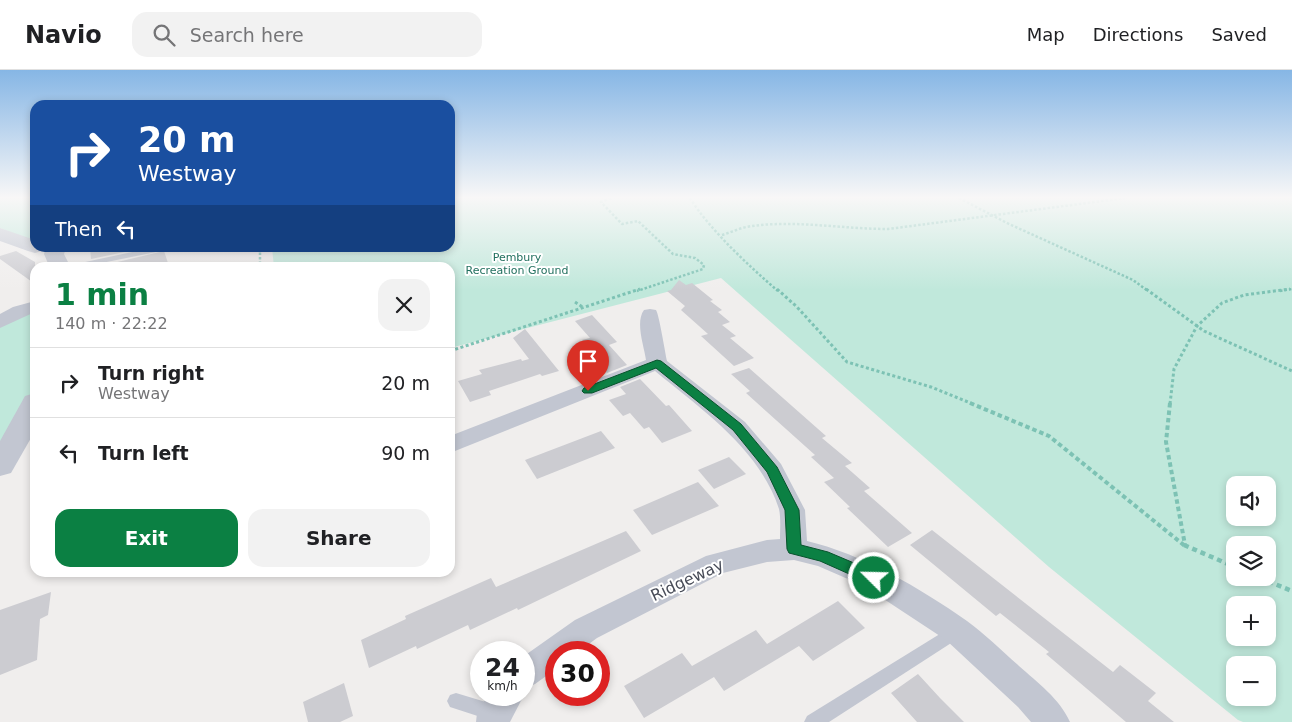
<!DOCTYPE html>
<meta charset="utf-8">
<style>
body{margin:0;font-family:"DejaVu Sans",sans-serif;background:#f2f2f2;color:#202124;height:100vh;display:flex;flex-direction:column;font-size:19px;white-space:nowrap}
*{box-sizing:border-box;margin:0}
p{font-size:16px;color:#757577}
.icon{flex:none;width:28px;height:28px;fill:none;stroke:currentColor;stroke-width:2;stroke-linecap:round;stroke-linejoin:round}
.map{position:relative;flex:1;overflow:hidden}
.drawer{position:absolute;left:30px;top:192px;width:425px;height:315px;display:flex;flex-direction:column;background:#fff;border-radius:15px;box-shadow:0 2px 8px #0003}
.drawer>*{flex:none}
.top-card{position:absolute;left:30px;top:30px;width:425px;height:152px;border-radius:15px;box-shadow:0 2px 8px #0003;background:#1a4fa0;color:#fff;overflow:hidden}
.controls{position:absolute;left:1226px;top:406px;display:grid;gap:10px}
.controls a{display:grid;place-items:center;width:50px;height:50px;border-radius:10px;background:#fff;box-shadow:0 2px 8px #0003;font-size:25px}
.speed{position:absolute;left:470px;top:571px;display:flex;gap:10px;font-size:25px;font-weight:700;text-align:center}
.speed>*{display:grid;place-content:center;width:65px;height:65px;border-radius:50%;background:#fff;box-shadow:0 2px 8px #0003;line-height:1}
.speed small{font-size:12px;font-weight:400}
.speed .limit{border:8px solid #d22;background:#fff;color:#111}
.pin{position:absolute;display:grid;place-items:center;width:42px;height:42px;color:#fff;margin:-51px -21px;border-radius:50% 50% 50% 0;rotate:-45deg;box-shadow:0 0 5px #0007}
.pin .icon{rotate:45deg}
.me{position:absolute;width:55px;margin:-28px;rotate:293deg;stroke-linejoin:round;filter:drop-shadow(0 0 4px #0008)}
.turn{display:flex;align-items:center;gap:18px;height:105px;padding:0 25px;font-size:22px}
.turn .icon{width:65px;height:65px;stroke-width:2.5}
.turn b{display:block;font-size:35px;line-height:42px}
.then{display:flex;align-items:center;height:48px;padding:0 25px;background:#0003;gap:10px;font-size:19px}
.round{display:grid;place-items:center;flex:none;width:52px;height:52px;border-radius:15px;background:#f2f2f2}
.summary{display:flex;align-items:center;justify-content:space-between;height:85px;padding:0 25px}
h1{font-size:30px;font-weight:700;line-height:38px;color:#0b8043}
.action{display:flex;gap:10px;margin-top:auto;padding:10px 25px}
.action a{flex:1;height:58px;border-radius:15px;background:#0b8043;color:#fff;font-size:20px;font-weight:700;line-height:58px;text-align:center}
.action a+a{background:#f2f2f2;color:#202124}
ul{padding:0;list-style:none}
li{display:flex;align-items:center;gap:15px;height:70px;padding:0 25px;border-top:1px solid #e0e0e0}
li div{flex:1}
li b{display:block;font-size:19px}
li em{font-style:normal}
header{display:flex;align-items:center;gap:30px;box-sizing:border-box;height:70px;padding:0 25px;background:#fff;border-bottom:1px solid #e0e0e0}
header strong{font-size:24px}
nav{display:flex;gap:28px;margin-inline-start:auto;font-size:18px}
.search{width:350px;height:45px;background:#f2f2f2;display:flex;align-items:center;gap:12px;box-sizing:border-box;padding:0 18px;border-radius:15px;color:#757577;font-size:19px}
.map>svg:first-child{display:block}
.green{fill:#c0e8db;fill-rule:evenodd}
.building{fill:#ccccd1}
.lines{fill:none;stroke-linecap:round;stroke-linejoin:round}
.path-far3{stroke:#7dc2b4;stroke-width:2.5;stroke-dasharray:2.5 2;stroke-linecap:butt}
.path-far2{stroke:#7dc2b4;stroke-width:3;stroke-dasharray:3 2.5;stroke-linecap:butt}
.path-far1{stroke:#7dc2b4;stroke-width:4;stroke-dasharray:4.5 3;stroke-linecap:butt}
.path{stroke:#7dc2b4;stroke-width:4.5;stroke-dasharray:5 4;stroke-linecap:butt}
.service{fill:#c2c6d1;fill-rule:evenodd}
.minor{fill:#c2c6d1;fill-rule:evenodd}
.tertiary{fill:#c2c6d1;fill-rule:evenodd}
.route{fill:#0b8043;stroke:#07532c}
.labels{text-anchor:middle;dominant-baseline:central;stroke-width:4;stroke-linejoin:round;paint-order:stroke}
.far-park-label{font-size:11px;fill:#22705f;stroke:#fff}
.near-street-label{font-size:16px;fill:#484c58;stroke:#fff}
</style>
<header>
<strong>Navio</strong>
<div class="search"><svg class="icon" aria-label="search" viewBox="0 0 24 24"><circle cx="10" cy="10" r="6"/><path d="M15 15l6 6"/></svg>Search here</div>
<nav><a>Map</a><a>Directions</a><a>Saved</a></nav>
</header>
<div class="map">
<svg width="1292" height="652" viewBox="0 0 1292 652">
<rect width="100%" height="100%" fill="#f0eeed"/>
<g class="green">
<path d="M0,128h35v44l-35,-14z"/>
<path d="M450,128h842v524h-49l-5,-2 -189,-153 -328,-289 -271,70v-80l-157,-1v-1l-19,1 -2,-19h178zM1235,415h33v33h-33zM1235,475h33v33h-33zM1235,535h33v33h-33zM1235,595h33v33h-33z"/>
<path d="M35,236v96l-35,63v-143z"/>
</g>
<g class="building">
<path d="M90,178h54l-53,11z"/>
<path d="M16,181l19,11v22l-35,-25v-3z"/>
<path d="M164,181l4,12 -6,1 1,4h-71z"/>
<path d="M679,210l7,5 6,-2 21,17 -3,1 12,9 -4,2 12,10 -8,3 14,11 -6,2 24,20 -20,8 -33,-30 7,-2 -27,-24 4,-4 -18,-15 4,-1z"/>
<path d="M592,245l25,27 -8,3 18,20 -20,8 -16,-19 3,-1 -12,-13 8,-2 -15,-17z"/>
<path d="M525,259l34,42 -17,5 -2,-2 -51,17 2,4 -21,7 -12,-21 24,-7 -3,-4 42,-11 1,2 7,-2 -16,-21z"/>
<path d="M749,298l77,68 -4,2 30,25 -7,3 25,22 -6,3 48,42 -24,14 -41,-39 3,-1 -26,-25 10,-4 -23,-21 4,-2 -69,-62 4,-2 -19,-17z"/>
<path d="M640,309l26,27 3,-1 23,26 -30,12 -13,-16 -5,2 -14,-16 -7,3 -14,-16 17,-6 -6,-7z"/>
<path d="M601,361l14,17 -78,31 -12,-19z"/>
<path d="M729,387l17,17 -32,15 -16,-19z"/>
<path d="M698,412l21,24 -67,29 -19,-25z"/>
<path d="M932,460l181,142 7,-7 36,28 -8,8 26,21h-48l-80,-68 3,-2 -49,-39 -4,3 -86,-71z"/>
<path d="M626,461l15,20 -123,59 -1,-2 -47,22 -2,-5 -51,24 -1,-3 -47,22 -8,-28 45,-21 -1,-3 86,-38 5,9z"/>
<path d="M51,522l-3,23 -8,4 -3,41 -37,15v-65z"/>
<path d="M838,531l27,27 -52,33 -14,-15 -75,45 -10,-14 -70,41 -20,-32 58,-33 10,13 64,-36 11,14z"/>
<path d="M918,604l22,24 24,24h-47l-26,-29z"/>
<path d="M344,613l9,33 -13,6h-32l-5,-20z"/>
</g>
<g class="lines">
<g class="path-far3">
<path d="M611,128l-10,4 21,22 16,-3 35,33 22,4 9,7 -1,4 -66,22"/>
<path d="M690,128c19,31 60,69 88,93"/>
<path d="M959,128l50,26 124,56 15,11"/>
<path d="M722,165c10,-3 20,-8 30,-9 44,-6 91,3 136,3l237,-31"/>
<path d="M260,178v20"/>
<path d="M1280,221l12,-2"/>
</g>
<g class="path-far2">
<path d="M777,219l20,18 50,55 84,25 42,17"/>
<path d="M1146,219l58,42 88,40"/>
<path d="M575,232l9,6"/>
<path d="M450,281l190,-62"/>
<path d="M1170,334l4,-35 23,-43 25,-23 22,-8 46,-6"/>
</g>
<g class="path-far1">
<path d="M970,333l79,33 136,110"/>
<path d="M1170,333l-4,39 19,103"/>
</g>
<g class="path">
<path d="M1184,475l51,22"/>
<path d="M1260,508l32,13"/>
</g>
<g class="service">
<path d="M151,178h14l-4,3 -84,17h-20z"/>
<path d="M956,554l6,2 2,5 -2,5 -133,86h-25l3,-6z"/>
<path d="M456,623l43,13 3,6 -3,6 -6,3 -43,-14 -3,-6 3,-6z"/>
</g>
<g class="minor">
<path d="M35,231v11l-35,16v-14l13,-7z"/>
<path d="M650,239l6,1c3,4 9,42 11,51l78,61 36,42 24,46 2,31c55,13 113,47 160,80 18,13 35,30 52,45 18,16 41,33 51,56h-39l-13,-15 -72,-67 -82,-54 -46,-20 -24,-6 -27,2 -44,11 -126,65 -19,14h-22v17l-21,15 -11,5v-33l51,-36 131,-64 61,-16 13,-1c0,-9 1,-21 -1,-30 -20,-61 -77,-99 -124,-138l-205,82v-17l196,-76c-2,-14 -11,-38 -2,-50z"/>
<path d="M524,624v1l-14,27h-34l1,-9 11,-18z"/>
</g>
<g class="tertiary">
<path d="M0,158l35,12v8h10l-3,3 -7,2 -7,-2 -28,-10z"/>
<path d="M46,178h20l-2,6 7,14h-21l-6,-14z"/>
<path d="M35,323v38l-24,42 -11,3v-35l25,-45z"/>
</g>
</g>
<linearGradient id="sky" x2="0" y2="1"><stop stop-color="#86b6e5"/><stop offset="0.58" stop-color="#f8f7f7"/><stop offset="1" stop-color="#f8f7f7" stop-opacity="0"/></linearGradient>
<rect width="1292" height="220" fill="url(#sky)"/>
<path class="route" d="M657,290l4,1 80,63 36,43 22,43 2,35 27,7 52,22 2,4 -2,5 -6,2 -54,-24 -31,-8 -2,-4 -2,-39 -18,-38 -34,-42 -77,-62 -64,25h-8l-2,-2 2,-3z"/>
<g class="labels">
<g class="far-park-label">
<text x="517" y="187">Pembury<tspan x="517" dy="13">Recreation Ground</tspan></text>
</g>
<g class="near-street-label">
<text transform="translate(687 510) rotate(-25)">Ridgeway</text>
</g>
</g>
</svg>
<div class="controls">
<a><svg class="icon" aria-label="sound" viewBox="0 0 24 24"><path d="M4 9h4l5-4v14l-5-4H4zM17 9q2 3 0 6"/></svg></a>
<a><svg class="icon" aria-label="layers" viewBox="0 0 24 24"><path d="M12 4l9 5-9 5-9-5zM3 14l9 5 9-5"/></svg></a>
<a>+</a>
<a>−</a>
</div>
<div class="speed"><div>24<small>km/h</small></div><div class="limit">30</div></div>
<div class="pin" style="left:588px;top:321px;background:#d93025"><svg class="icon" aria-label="arrive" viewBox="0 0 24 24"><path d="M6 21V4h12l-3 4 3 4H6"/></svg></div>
<svg class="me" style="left:874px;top:508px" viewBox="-20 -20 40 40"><circle r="17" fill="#0b8043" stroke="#fff" stroke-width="3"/><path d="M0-11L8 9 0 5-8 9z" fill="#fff"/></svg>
<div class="top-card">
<div class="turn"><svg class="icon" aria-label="right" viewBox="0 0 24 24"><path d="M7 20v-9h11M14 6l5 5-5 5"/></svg><div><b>20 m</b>Westway</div></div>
<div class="then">Then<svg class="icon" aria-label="left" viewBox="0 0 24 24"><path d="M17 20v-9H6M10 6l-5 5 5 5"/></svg></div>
</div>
<section class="drawer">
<div class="summary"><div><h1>1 min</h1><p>140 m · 22:22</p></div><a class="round"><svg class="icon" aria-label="close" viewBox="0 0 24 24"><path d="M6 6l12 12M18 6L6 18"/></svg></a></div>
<ul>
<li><svg class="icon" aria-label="right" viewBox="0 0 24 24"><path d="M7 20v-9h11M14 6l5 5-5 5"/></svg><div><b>Turn right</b><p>Westway</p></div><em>20 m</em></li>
<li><svg class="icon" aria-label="left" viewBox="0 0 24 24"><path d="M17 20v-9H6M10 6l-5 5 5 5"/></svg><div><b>Turn left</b></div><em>90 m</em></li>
</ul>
<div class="action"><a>Exit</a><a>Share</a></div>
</section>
</div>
